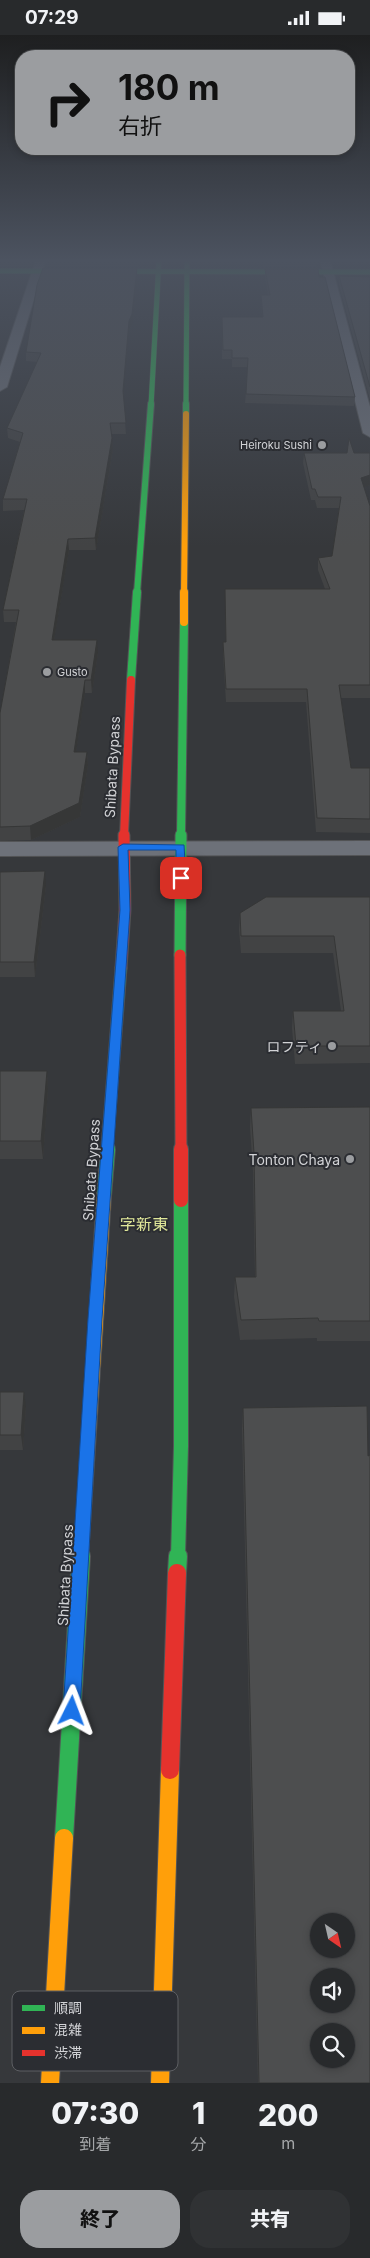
<!DOCTYPE html>
<html lang="ja">
<meta charset="utf-8">
<style>
body{margin:0;font-family:Inter,"Noto Sans JP",sans-serif;background:#303234;color:#f1f3f6;height:100vh;display:flex;flex-direction:column;font-size:19px;white-space:nowrap}
*{box-sizing:border-box;margin:0}
p{font-size:16px;color:#a5a7a9}
.icon{flex:none;width:28px;height:28px;fill:none;stroke:currentColor;stroke-width:2;stroke-linecap:round;stroke-linejoin:round}
.map{position:relative;height:2048px;overflow:hidden}
.drawer{display:flex;flex-direction:column;background:#282a2c;flex:1}
.drawer>*{flex:none}
.guide{position:absolute;left:15px;top:15px;width:340px;height:105px;border-radius:20px;box-shadow:0 2px 8px #0003,0 0 0 1px #444648;background:#9b9da0;color:#111;overflow:hidden}
.needle{width:32px;rotate:146deg}
.tools{position:absolute;left:310px;top:1878px;display:grid;gap:10px}
.tools a{display:grid;place-items:center;width:45px;height:45px;border-radius:50%;background:#282a2c;box-shadow:0 2px 8px #0003,0 0 0 1px #444648;font-size:25px}
.pin{position:absolute;display:grid;place-items:center;width:42px;height:42px;color:#fff;margin:-21px;border-radius:10px;box-shadow:0 2px 8px #0006}
.me{position:absolute;width:55px;margin:-28px;rotate:3deg;stroke-linejoin:round;filter:drop-shadow(0 0 4px #0008)}
.turn{display:flex;align-items:center;gap:18px;height:105px;padding:0 20px;font-size:22px}
.turn .icon{width:65px;height:65px;stroke-width:2.5}
.turn b{display:block;font-size:35px;line-height:42px}
.eta{display:flex;justify-content:space-evenly;align-items:center;height:85px;text-align:center}
.eta b{font-size:30px;font-weight:800;line-height:35px}
.primary-button{display:flex;gap:10px;margin-top:auto;padding:10px 20px}
.primary-button a{flex:1;height:58px;border-radius:20px;background:#9b9da0;color:#111;font-size:20px;font-weight:800;line-height:58px;text-align:center}
.primary-button a+a{background:#303234;color:#f1f3f6}
.status{display:flex;justify-content:space-between;align-items:center;height:35px;padding:0 25px;background:#282a2c;direction:ltr}
.status svg{height:14px;fill:currentColor}
.map>svg:first-child{display:block}
.lines{fill:none;stroke-linecap:round;stroke-linejoin:round}
.street-casing{stroke:#535456;stroke-width:2}
.fast-far5-casing{stroke:#535456;stroke-width:6}
.fast-far4-casing{stroke:#535456;stroke-width:8}
.fast-far3-casing{stroke:#535456;stroke-width:10}
.fast-far2-casing{stroke:#535456;stroke-width:13}
.fast-far1-casing{stroke:#535456;stroke-width:16}
.fast-casing{stroke:#535456;stroke-width:20}
.slow-far3-casing{stroke:#535456;stroke-width:8}
.slow-far2-casing{stroke:#535456;stroke-width:10}
.slow-far1-casing{stroke:#535456;stroke-width:16}
.slow-casing{stroke:#535456;stroke-width:20}
.jam-far3-casing{stroke:#535456;stroke-width:10}
.jam-far2-casing{stroke:#535456;stroke-width:13}
.jam-far1-casing{stroke:#535456;stroke-width:16}
.jam-casing{stroke:#535456;stroke-width:20}
.street{fill:#6d7179;fill-rule:evenodd}
.fast-far5{stroke:#30b455;stroke-width:5}
.fast-far4{stroke:#30b455;stroke-width:6}
.fast-far3{stroke:#30b455;stroke-width:8}
.fast-far2{stroke:#30b455;stroke-width:11}
.fast-far1{stroke:#30b455;stroke-width:14}
.fast{stroke:#30b455;stroke-width:18}
.slow-far3{stroke:#ff9f0a;stroke-width:6}
.slow-far2{stroke:#ff9f0a;stroke-width:8}
.slow-far1{stroke:#ff9f0a;stroke-width:14}
.slow{stroke:#ff9f0a;stroke-width:18}
.jam-far3{stroke:#e5322d;stroke-width:8}
.jam-far2{stroke:#e5322d;stroke-width:11}
.jam-far1{stroke:#e5322d;stroke-width:14}
.jam{stroke:#e5322d;stroke-width:18}
.wall{fill:#424344}
.shaded-wall{fill:#363737}
.building{fill:#4d4e4f;stroke:#363737;fill-rule:evenodd}
.route{fill:#1a73e8;stroke:#114b97}
.poi-dot{fill:#9b9da0;stroke:#2b2d32;stroke-width:2}
.labels{text-anchor:middle;dominant-baseline:central;stroke-width:4;stroke-linejoin:round;paint-order:stroke}
.far-poi-label{font-size:11px;fill:#d2d3d6;stroke:#2b2d32;text-anchor:end}
.street-label{font-size:14px;fill:#d2d3d6;stroke:#2b2d32}
.poi-label{font-size:14px;fill:#d2d3d6;stroke:#2b2d32;text-anchor:end}
.quarter-label{font-size:16px;fill:#e0e799;stroke:#2b2d32}
.key{fill:#2b2d32;stroke:#5d5f63;stroke-width:1}
.key-label{font-size:14px;fill:#d2d3d6}
</style>
<div class="status"><b>07:29</b><svg viewBox="0 0 49 12"><path d="M0 12V9h3v3zM5 12V6h3v6zM10 12V3h3v9zM15 12V0h3v12zM26 1h20v11H26zM47 4h2v5h-2z"/></svg></div>
<div class="map">
<svg width="370" height="2048" viewBox="0 0 370 2048">
<rect width="100%" height="100%" fill="#36383b"/>
<g class="lines">
<defs>
<g id="street">
<path d="M36,225h10l-39,127 -7,4v-24z"/>
<path d="M320,225h10l40,147v30l-7,-4z"/>
<path d="M370,806v14l-370,1v-14z"/>
</g>
<g id="fast-far5">
<path d="M0,236l370,1"/>
<path d="M151,371l8,-146"/>
<path d="M186,371l1,-146"/>
</g>
<g id="fast-far4">
<path d="M186,379v-10"/>
<path d="M137,558l14,-189"/>
</g>
<g id="fast-far3">
<path d="M131,645l6,-88"/>
<path d="M181,801l3,-214"/>
</g>
<g id="fast-far2">
<path d="M180,920l1,-120"/>
<path d="M107,1115l14,-182"/>
</g>
<g id="fast-far1">
<path d="M104,1161l4,-47"/>
<path d="M81,1522l4,-63"/>
<path d="M178,1522l3,-111v-246"/>
</g>
<g id="fast">
<path d="M177,1538l1,-17"/>
<path d="M64,1803l17,-282"/>
</g>
<path id="slow-far3" d="M184,558l2,-179"/>
<path id="slow-far2" d="M184,587v-30"/>
<path id="slow-far1" d="M85,1459l19,-298"/>
<g id="slow">
<path d="M50,2048l14,-245"/>
<path d="M160,2048l10,-313"/>
</g>
<path id="jam-far3" d="M124,801l7,-156"/>
<g id="jam-far2">
<path d="M180,920l1,195"/>
<path d="M121,933l4,-58 -1,-75"/>
</g>
<path id="jam-far1" d="M181,1114v51"/>
<path id="jam" d="M170,1735l7,-197"/>
</defs>
<use href="#street" class="street-casing"/>
<use href="#fast-far5" class="fast-far5-casing"/>
<use href="#fast-far4" class="fast-far4-casing"/>
<use href="#fast-far3" class="fast-far3-casing"/>
<use href="#fast-far2" class="fast-far2-casing"/>
<use href="#fast-far1" class="fast-far1-casing"/>
<use href="#fast" class="fast-casing"/>
<use href="#slow-far3" class="slow-far3-casing"/>
<use href="#slow-far2" class="slow-far2-casing"/>
<use href="#slow-far1" class="slow-far1-casing"/>
<use href="#slow" class="slow-casing"/>
<use href="#jam-far3" class="jam-far3-casing"/>
<use href="#jam-far2" class="jam-far2-casing"/>
<use href="#jam-far1" class="jam-far1-casing"/>
<use href="#jam" class="jam-casing"/>
<use href="#street" class="street"/>
<use href="#fast-far5" class="fast-far5"/>
<use href="#fast-far4" class="fast-far4"/>
<use href="#fast-far3" class="fast-far3"/>
<use href="#fast-far2" class="fast-far2"/>
<use href="#fast-far1" class="fast-far1"/>
<use href="#fast" class="fast"/>
<use href="#slow-far3" class="slow-far3"/>
<use href="#slow-far2" class="slow-far2"/>
<use href="#slow-far1" class="slow-far1"/>
<use href="#slow" class="slow"/>
<use href="#jam-far3" class="jam-far3"/>
<use href="#jam-far2" class="jam-far2"/>
<use href="#jam-far1" class="jam-far1"/>
<use href="#jam" class="jam"/>
</g>
<g class="wall">
<path d="M0,225h34l-2,6h-32z"/>
<path d="M46,225h93l-1,7 -92,-1z"/>
<path d="M262,225h54v7h-53z"/>
<path d="M137,233v8l-4,47 -4,7 -6,67 3,37h-15l2,15 -17,101h-27l-15,90 44,13 -6,40h-7l-9,59h11l1,13 -8,52 -49,23 -31,1v-128l16,-91h-12l-1,-12 21,-100 -21,1v-12l17,-57 -12,-4 -1,-10 30,-66 -11,-1v-9z"/>
<path d="M265,234l54,8 36,120 -1,9 -109,-3 3,-36h-16v-8h-10v-42h40l-1,-22h7l-3,-18z"/>
<path d="M339,241l31,1v123l-31,-115z"/>
<path d="M304,418h66v32l-6,2 6,19v192h-29l10,70h19v65l-54,-1 -10,-130h-80l-3,-47v-13h3l-1,-53h100l-7,-19v-12l14,-2 7,-48h-22l-2,-8h-4l-8,-37z"/>
<path d="M0,837l46,14 -11,91h-35z"/>
<path d="M370,862v166l-75,1 -3,-36 1,-17h48l-8,-58h-92l-2,-23 1,-17z"/>
<path d="M0,1036h47l1,18 -5,70h-43z"/>
<path d="M370,1072v234h-53v-3l-77,2 -6,-43 1,-20h20l-2,-105 -3,-45 1,-19z"/>
<path d="M0,1357l26,15 -3,43h-23z"/>
<path d="M243,1373l125,48 2,627h-112l-16,-655z"/>
</g>
<g class="shaded-wall">
<path d="M137,233v8l-4,47 -4,7 -6,71v-10l6,-70z"/>
<path d="M112,403l1,11 -17,101 -1,-12z"/>
<path d="M370,440v10l-10,4 1,-11z"/>
<path d="M68,504l1,11 -17,103v-13z"/>
<path d="M97,605l1,13 -6,40 -1,-13z"/>
<path d="M85,645v13l-11,73v-14z"/>
<path d="M87,717l1,13 -8,52 -49,23 -1,-14z"/>
<path d="M45,836l1,15 -11,91 -1,-15z"/>
<path d="M47,1036l1,18 -5,70 -2,-18z"/>
<path d="M24,1357l2,15 -3,43 -2,-15z"/>
</g>
<g class="building">
<path d="M43,233h94l-5,46 -3,7 -6,70 3,32h-16l2,15 -17,100 -27,1 -16,101h45l-6,40h-6l-11,72h13l-8,51 -49,23 -30,1v-114l19,-103h-16l24,-111h-24l20,-66 -16,-5 34,-75 -15,-1 11,-67z"/>
<path d="M265,234h53l1,8h6l30,120 -109,-3 2,-36h-16v-8h-9l-1,-33h41l-2,-22h9z"/>
<path d="M339,241l31,1v110z"/>
<path d="M349,403l5,15h16v22l-9,3 9,28v179h-31l12,83h19v51l-53,-1 -10,-129h-81l-3,-47h3l-1,-53h105l-12,-31 14,-2 9,-59h-23l-3,-8h-3l-8,-36h43z"/>
<path d="M45,836l-11,91h-34v-90z"/>
<path d="M266,862h104v149h-74l-3,-35h51l-10,-75h-93l-1,-23z"/>
<path d="M0,1036h47l-6,70h-41z"/>
<path d="M370,1072v214h-51l-1,-3 -77,2 -6,-43h21l-2,-124 -3,-45z"/>
<path d="M0,1357h24l-3,43h-21z"/>
<path d="M367,1371l1,50 2,-1v628h-111l-16,-675zM319,1886h27v28h-27zM319,1941h27v28h-27zM319,1996h27v28h-27z"/>
</g>
<linearGradient id="sky" x2="0" y2="1"><stop stop-color="#1e1f20"/><stop offset="0.44" stop-color="#4c5360"/><stop offset="1" stop-color="#4c5360" stop-opacity="0"/></linearGradient>
<rect width="370" height="512" fill="url(#sky)"/>
<path class="route" d="M123,809l61,1 2,33 -5,3 -5,-3v-28h-48l2,60 -28,409 -22,392 -2,6 -6,2 -6,-2 -3,-6 25,-392 32,-409 -2,-63z"/>
<g class="poi-dot">
<circle cx="322" cy="410" r="5"/>
<circle cx="47" cy="637" r="5"/>
<circle cx="332" cy="1011" r="5"/>
<circle cx="350" cy="1124" r="5"/>
</g>
<g class="labels">
<g class="far-poi-label">
<text x="312" y="410">Heiroku Sushi</text>
<text x="57" y="637" text-anchor="start">Gusto</text>
</g>
<g class="street-label">
<text transform="translate(112 732) rotate(-87)">Shibata Bypass</text>
<text transform="translate(91 1135) rotate(-86)">Shibata Bypass</text>
<text transform="translate(65 1540) rotate(-87)">Shibata Bypass</text>
</g>
<g class="poi-label">
<text x="322" y="1011">ロフティ</text>
<text x="340" y="1124">Tonton Chaya</text>
</g>
<g class="quarter-label">
<text x="144" y="1189">字新東</text>
</g>
</g>
<rect x="12" y="1956" width="166" height="80" rx="8" class="key"/>
<rect x="22" y="1970" width="23" height="6" fill="#30b455"/>
<rect x="22" y="1992" width="23" height="7" fill="#ff9f0a"/>
<rect x="22" y="2015" width="23" height="6" fill="#e5322d"/>
<g class="key-label">
<text x="54" y="1978">順調</text>
<text x="54" y="2000">混雑</text>
<text x="54" y="2023">渋滞</text>
</g>
</svg>
<div class="tools">
<a><svg class="needle" viewBox="-14 -14 28 28"><path d="M0-13l5 13h-10z" fill="#e53935"/><path d="M0 13l5-13h-10z" fill="#a5a7a9"/></svg></a>
<a><svg class="icon" aria-label="sound" viewBox="0 0 24 24"><path d="M4 9h4l5-4v14l-5-4H4zM17 9q2 3 0 6"/></svg></a>
<a><svg class="icon" aria-label="search" viewBox="0 0 24 24"><circle cx="10" cy="10" r="6"/><path d="M15 15l6 6"/></svg></a>
</div>
<div class="pin" style="left:181px;top:843px;background:#d93025"><svg class="icon" aria-label="arrive" viewBox="0 0 24 24"><path d="M6 21V4h12l-3 4 3 4H6"/></svg></div>
<svg class="me" style="left:72px;top:1676px" viewBox="-20 -20 40 40"><path d="M0-17L14 15 0 8-14 15z" fill="#1a73e8" stroke="#fff" stroke-width="4"/></svg>
<div class="guide">
<div class="turn"><svg class="icon" aria-label="right" viewBox="0 0 24 24"><path d="M7 20v-9h11M14 6l5 5-5 5"/></svg><div><b>180 m</b>右折</div></div>
</div>
</div>
<section class="drawer">
<div class="eta">
<div><b>07:30</b><p>到着</p></div>
<div><b>1</b><p>分</p></div>
<div><b>200</b><p>m</p></div>
</div>
<div class="primary-button"><a>終了</a><a>共有</a></div>
</section>
